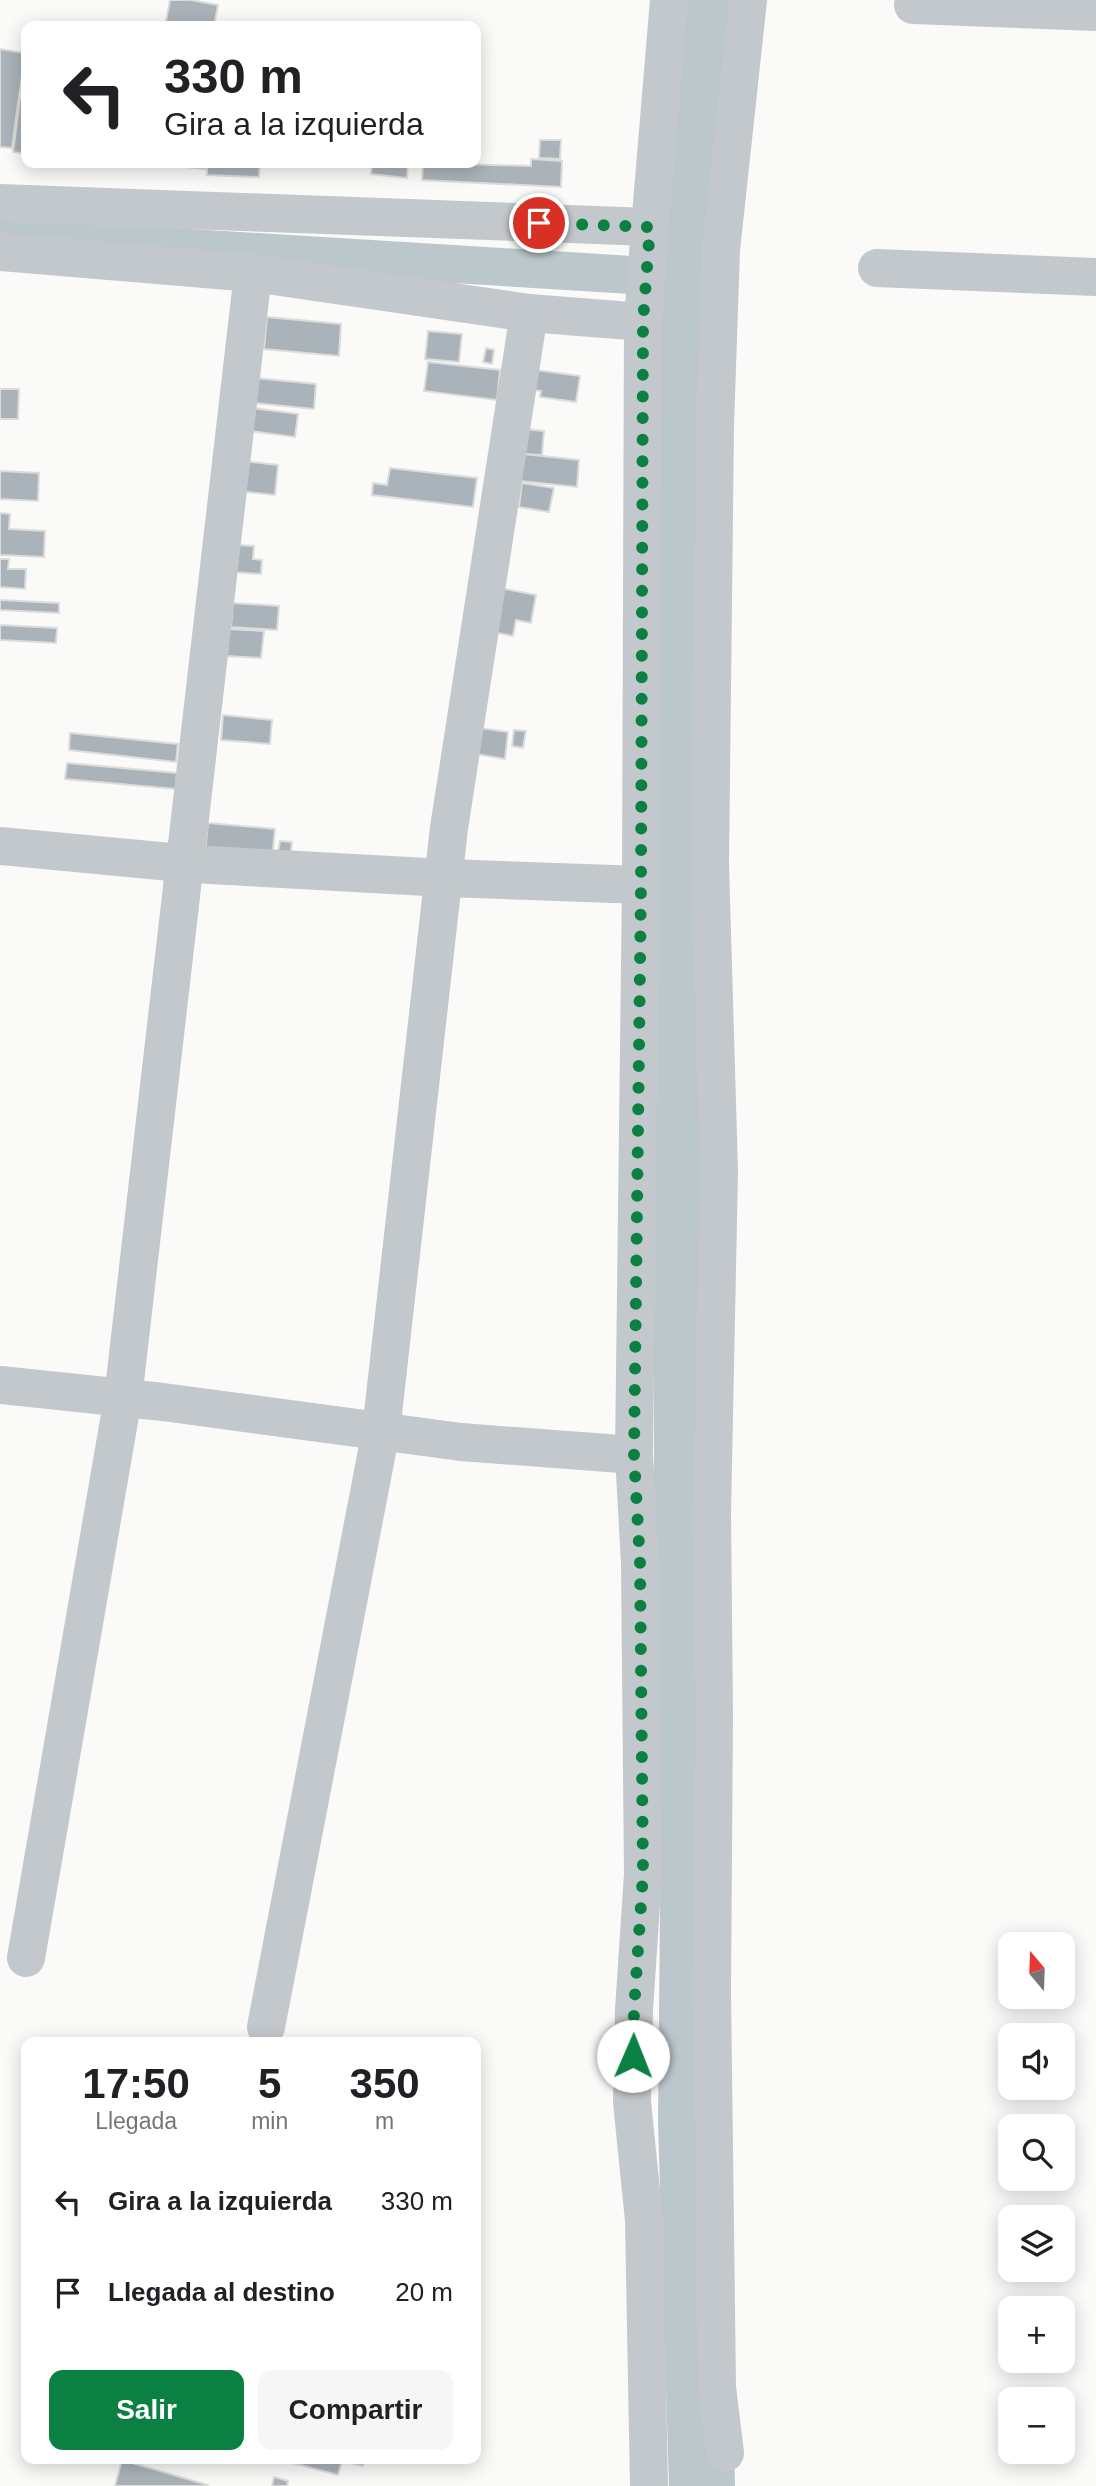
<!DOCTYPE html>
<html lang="es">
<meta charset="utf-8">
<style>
body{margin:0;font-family:Arial,sans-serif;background:#f6f6f6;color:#202124;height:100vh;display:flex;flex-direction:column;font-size:26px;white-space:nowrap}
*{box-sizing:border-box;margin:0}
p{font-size:23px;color:#757577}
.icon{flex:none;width:38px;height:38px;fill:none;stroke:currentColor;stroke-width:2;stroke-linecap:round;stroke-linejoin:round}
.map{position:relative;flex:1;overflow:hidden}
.drawer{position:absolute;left:21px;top:2037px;width:460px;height:427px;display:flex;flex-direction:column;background:#fff;border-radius:14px;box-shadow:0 4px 18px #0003}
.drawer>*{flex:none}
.guide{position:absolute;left:21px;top:21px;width:460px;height:147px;border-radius:14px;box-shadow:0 4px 18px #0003;background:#fff;color:#202124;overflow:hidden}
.needle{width:46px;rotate:341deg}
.tools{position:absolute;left:998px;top:1932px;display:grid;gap:14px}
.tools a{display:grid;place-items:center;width:77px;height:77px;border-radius:14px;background:#fff;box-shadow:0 4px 18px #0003;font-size:35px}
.pin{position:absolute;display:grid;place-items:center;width:60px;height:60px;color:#fff;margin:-30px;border:4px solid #fff;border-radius:50%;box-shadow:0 2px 7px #0007}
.me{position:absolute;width:77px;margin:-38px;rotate:1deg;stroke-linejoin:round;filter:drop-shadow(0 0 5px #0008)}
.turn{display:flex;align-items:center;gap:24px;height:147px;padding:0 28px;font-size:32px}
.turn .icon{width:91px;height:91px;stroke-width:2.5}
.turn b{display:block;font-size:49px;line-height:60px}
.eta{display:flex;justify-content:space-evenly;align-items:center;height:119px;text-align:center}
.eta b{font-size:42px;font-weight:700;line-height:49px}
.action{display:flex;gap:14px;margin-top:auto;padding:14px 28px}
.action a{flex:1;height:80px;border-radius:14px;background:#0b8043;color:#fff;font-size:28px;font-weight:700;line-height:80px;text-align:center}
.action a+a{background:#f6f6f6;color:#202124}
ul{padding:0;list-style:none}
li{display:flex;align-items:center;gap:21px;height:91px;padding:0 28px}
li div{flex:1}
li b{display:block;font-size:26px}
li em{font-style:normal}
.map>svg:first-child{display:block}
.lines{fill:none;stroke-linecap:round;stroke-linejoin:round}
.canal{stroke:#bbc7cb;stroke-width:38}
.river{stroke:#bbc7cb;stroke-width:66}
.building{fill:#aab3b9;stroke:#dcdcda;stroke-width:2}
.street{stroke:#c3c8cc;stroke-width:38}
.route{stroke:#0b8043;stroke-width:12;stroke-dasharray:0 21.6}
</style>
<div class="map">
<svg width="1096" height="2486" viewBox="0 0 1096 2486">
<rect width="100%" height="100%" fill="#fafaf8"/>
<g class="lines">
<g class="canal">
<path d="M0,231l110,12 522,32"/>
<path d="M666,276l27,-2"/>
</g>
<path class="river" d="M702,2486l-11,-364 3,-314 -7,-325v-291l6,-588v-330l28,-274"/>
</g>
<g class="building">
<path d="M170,0h21l27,5 -4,21h-49z"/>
<path d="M0,49l25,4 -13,95 -12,-1z"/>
<path d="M20,98l6,1v55l-13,-2z"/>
<path d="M540,140h21l-1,19 -21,-1z"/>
<path d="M531,159l31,2 -1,26 -139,-7 1,-17 108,3z"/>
<path d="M142,163h63v6z"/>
<path d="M207,163h53l-1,14 -52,-2z"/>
<path d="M372,163h36l-1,15 -36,-4z"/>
<path d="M267,317l74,7 -2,32 -75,-7z"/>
<path d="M428,331l34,3 -3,28 -34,-3z"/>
<path d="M486,348l8,2 -2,14 -9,-2z"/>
<path d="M428,362l72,8 -3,30 -73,-9z"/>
<path d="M536,370l44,6 -4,26 -36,-5 1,-6 -8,-1z"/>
<path d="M255,378l61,6 -2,25 -61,-6z"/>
<path d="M0,389h19l-1,30h-18z"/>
<path d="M253,408l45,6 -3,23 -45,-6z"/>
<path d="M525,429l19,2 -2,24 -18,-1z"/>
<path d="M523,454l56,6 -2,27 -57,-6z"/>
<path d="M243,461l35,4 -3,30 -36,-4z"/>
<path d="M390,468l87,10 -4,29 -101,-12 1,-12 14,2z"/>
<path d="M0,471l39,2 -1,28 -38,-2z"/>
<path d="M522,483l32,5 -5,24 -30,-5z"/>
<path d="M0,513l10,1 -1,15 36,2 -1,26 -44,-2z"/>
<path d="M237,545l17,1 -1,13 9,1 -1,14 -27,-2z"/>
<path d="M0,559h9l-1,10h18l-1,20 -25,-2z"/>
<path d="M500,588l36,7 -5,28 -15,-3 -3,16 -20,-4z"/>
<path d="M0,600l59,3v10l-59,-3z"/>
<path d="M233,603l46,3 -2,24 -46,-3z"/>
<path d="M0,625l57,3 -1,15 -56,-3z"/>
<path d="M228,629l36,2 -3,27 -34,-2z"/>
<path d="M223,715l49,5 -2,24 -49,-4z"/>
<path d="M480,728l28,4 -3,27 -29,-5z"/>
<path d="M514,730l12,1 -3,17 -11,-2z"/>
<path d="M70,733l108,11 -2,18 -107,-12z"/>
<path d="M67,763l110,10 -1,16 -111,-10z"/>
<path d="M208,823l67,6 -3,30 -67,-6z"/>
<path d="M280,841l12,1 -2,18 -13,-2z"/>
<path d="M278,2459h87l-2,7 -21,-5 -4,14z"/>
<path d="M122,2460l86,25 -1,1h-92z"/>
<path d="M274,2477l14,4 -1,5h-15z"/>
</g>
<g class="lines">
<g class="street">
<path d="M913,5l183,7"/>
<path d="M0,203l650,24 19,-227"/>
<path d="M0,252l253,21 276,40 114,9"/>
<path d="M877,268l219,9"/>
<path d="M0,846l192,18 253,14 196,7"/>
<path d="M0,1385l163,17 298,40 173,13"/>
<path d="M26,1958l97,-560 130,-1125"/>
<path d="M266,2027l115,-596 68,-603 80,-515"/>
<path d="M725,2453l-8,-66 -5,-396 2,-277 -2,-201 7,-342 -9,-307 5,-439 6,-175 27,-250"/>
<path d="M649,2486l-5,-266 -12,-118 2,-92 9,-136 -3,-311 -6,-108 7,-570 2,-563 7,-95"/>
</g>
</g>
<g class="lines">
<path class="route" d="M539,223l111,4 -7,95 -2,563 -7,570 6,108 3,311 -9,136 -1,46"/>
</g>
</svg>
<div class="tools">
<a><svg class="needle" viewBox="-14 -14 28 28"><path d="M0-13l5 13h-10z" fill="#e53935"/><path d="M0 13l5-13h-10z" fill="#757577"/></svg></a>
<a><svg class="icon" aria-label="sound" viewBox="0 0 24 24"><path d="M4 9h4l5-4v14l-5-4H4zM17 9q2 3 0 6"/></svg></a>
<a><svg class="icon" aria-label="search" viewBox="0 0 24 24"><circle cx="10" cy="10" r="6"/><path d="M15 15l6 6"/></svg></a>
<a><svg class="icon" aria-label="layers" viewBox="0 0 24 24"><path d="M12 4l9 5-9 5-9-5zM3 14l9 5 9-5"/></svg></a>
<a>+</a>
<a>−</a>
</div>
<div class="pin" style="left:539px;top:223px;background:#d93025"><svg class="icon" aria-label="arrive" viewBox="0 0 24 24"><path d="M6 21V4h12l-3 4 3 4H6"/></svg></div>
<svg class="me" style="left:633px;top:2056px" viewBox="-20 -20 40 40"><circle r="19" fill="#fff"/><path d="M0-13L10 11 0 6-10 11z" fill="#0b8043"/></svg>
<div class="guide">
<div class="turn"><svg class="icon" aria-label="left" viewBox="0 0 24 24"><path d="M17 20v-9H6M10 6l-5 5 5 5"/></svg><div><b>330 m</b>Gira a la izquierda</div></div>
</div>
<section class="drawer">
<div class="eta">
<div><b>17:50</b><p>Llegada</p></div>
<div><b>5</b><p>min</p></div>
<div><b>350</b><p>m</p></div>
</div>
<ul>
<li><svg class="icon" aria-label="left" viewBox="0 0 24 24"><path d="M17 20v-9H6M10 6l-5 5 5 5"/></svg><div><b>Gira a la izquierda</b></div><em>330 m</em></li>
<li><svg class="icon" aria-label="arrive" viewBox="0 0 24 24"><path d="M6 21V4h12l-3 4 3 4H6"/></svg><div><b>Llegada al destino</b></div><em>20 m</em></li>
</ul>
<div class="action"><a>Salir</a><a>Compartir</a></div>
</section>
</div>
